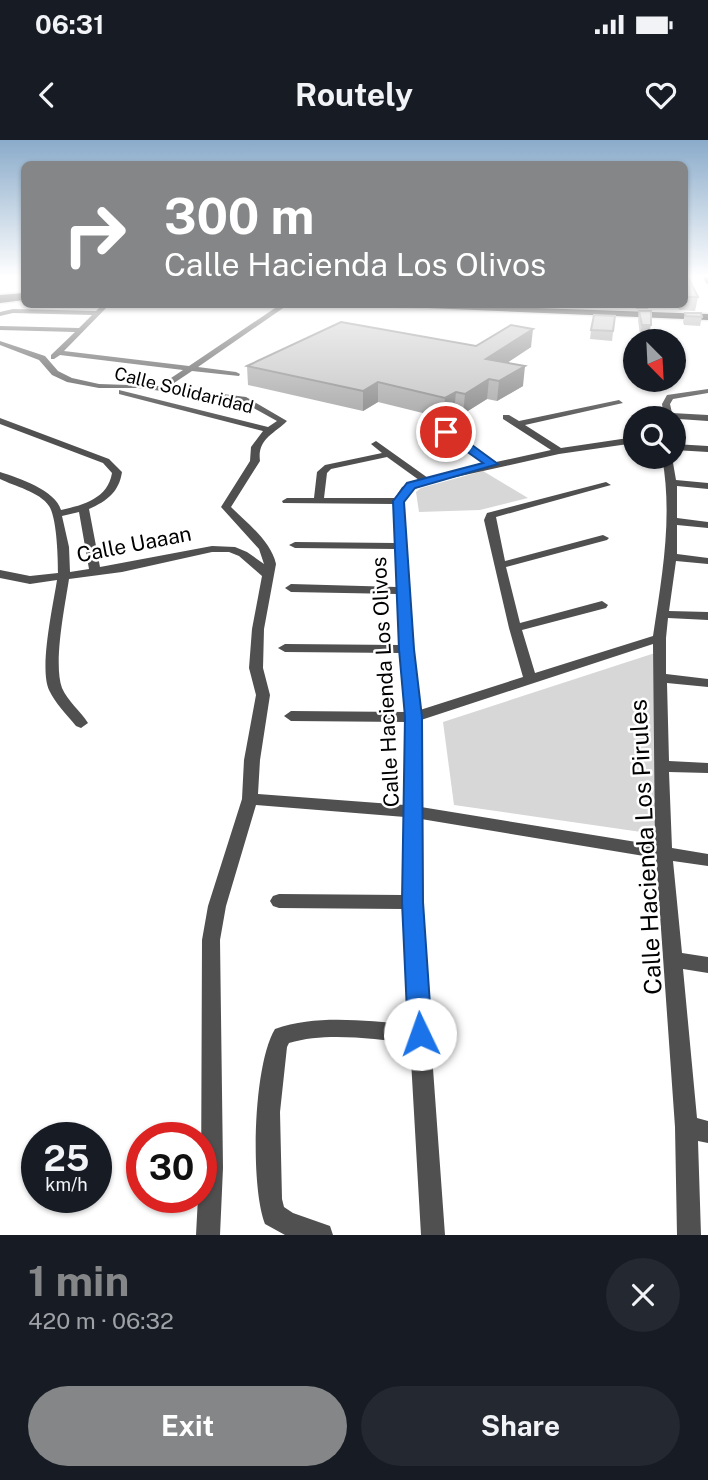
<!DOCTYPE html>
<meta charset="utf-8">
<style>
body{margin:0;font-family:"Public Sans",sans-serif;background:#242831;color:#f1f3f6;height:100vh;display:flex;flex-direction:column;font-size:26px;white-space:nowrap}
*{box-sizing:border-box;margin:0}
p{font-size:23px;color:#9ea1a6}
.icon{flex:none;width:38px;height:38px;fill:none;stroke:currentColor;stroke-width:2;stroke-linecap:round;stroke-linejoin:round}
.map{position:relative;height:1095px;overflow:hidden}
.sheet{display:flex;flex-direction:column;background:#171b24;flex:1}
.sheet>*{flex:none}
.banner{position:absolute;left:21px;top:21px;width:667px;height:147px;border-radius:10px;box-shadow:0 2px 5px #0004;background:#858687;color:#fff;overflow:hidden}
.needle{width:46px;rotate:156deg}
.controls{position:absolute;left:623px;top:189px;display:grid;gap:14px}
.controls a{display:grid;place-items:center;width:63px;height:63px;border-radius:50%;background:#171b24;box-shadow:0 2px 5px #0004;font-size:35px}
.speed{position:absolute;left:21px;top:982px;display:flex;gap:14px;font-size:35px;font-weight:700;text-align:center}
.speed>*{display:grid;place-content:center;width:91px;height:91px;border-radius:50%;background:#171b24;box-shadow:0 2px 5px #0004;line-height:1}
.speed small{font-size:18px;font-weight:400}
.speed .limit{border:10px solid #d22;background:#fff;color:#111}
.pin{position:absolute;display:grid;place-items:center;width:60px;height:60px;color:#fff;margin:-30px;border:4px solid #fff;border-radius:50%;box-shadow:0 2px 7px #0007}
.me{position:absolute;width:77px;margin:-38px;rotate:357deg;stroke-linejoin:round;filter:drop-shadow(0 0 5px #0008)}
.turn{display:flex;align-items:center;gap:24px;height:147px;padding:0 28px;font-size:32px}
.turn .icon{width:91px;height:91px;stroke-width:2.5}
.turn b{display:block;font-size:49px;line-height:60px}
.round{display:grid;place-items:center;flex:none;width:74px;height:74px;border-radius:37px;background:#242831}
.headline{display:flex;align-items:center;justify-content:space-between;height:119px;padding:0 28px}
h1{font-size:42px;font-weight:700;line-height:52px;color:#858687}
.button{display:flex;gap:14px;margin-top:auto;padding:14px 28px}
.button a{flex:1;height:80px;border-radius:42px;background:#858687;color:#fff;font-size:28px;font-weight:700;line-height:80px;text-align:center}
.button a+a{background:#242831;color:#f1f3f6}
.status{display:flex;justify-content:space-between;align-items:center;height:49px;padding:0 35px;background:#171b24;direction:ltr}
.status svg{height:19px;fill:currentColor}
header{display:flex;justify-content:space-between;align-items:center;height:91px;padding:0 28px;background:#171b24;font-size:32px;font-weight:700}
.map>svg:first-child{display:block}
.green{fill:#d7d7d7}
.lines{fill:none;stroke-linecap:round;stroke-linejoin:round}
.primary-casing{stroke:#dbdbdb;stroke-width:3}
.trunk-casing{stroke:#dbdbdb;stroke-width:4}
.minor{fill:#505050;fill-rule:evenodd}
.secondary{fill:#1d1d1d;fill-rule:evenodd}
.primary{fill:#000;fill-rule:evenodd}
.trunk{fill:#000;fill-rule:evenodd}
.wall{fill:#a5a5a5}
.shaded-wall{fill:#868686}
.building{fill:#c0c0c0;stroke:#868686;stroke-width:2}
.route{fill:#1a73e8;stroke:#114b97;stroke-width:2}
.labels{text-anchor:middle;dominant-baseline:central;stroke-width:5;stroke-linejoin:round;paint-order:stroke}
.far-street-label{font-size:18px;fill:#000;stroke:#fff}
.street-label{font-size:21px;fill:#000;stroke:#fff}
.near-street-label{font-size:24px;fill:#000;stroke:#fff}
</style>
<div class="status"><b>06:31</b><svg viewBox="0 0 49 12"><path d="M0 12V9h3v3zM5 12V6h3v6zM10 12V3h3v9zM15 12V0h3v12zM26 1h20v11H26zM47 4h2v5h-2z"/></svg></div>
<header><svg class="icon" aria-label="back" viewBox="0 0 24 24"><path d="M15 5l-7 7 7 7"/></svg>Routely<svg class="icon" aria-label="heart" viewBox="0 0 24 24"><path d="M12 20l-8-8c-3-5 5-10 8-4 3-6 11-1 8 4z"/></svg></header>
<div class="map">
<svg width="708" height="1095" viewBox="0 0 708 1095">
<rect width="100%" height="100%" fill="#fff"/>
<g class="green">
<path d="M483,331l45,27 -48,12 -61,2 -3,-20 5,-4z"/>
<path d="M658,512l-3,182 -201,-29 -11,-83z"/>
</g>
<g class="lines">
<defs>
<g id="primary">
<path d="M24,156v4l-24,3v-4z"/>
<path d="M333,164h89l286,10v6z"/>
</g>
<path id="trunk" d="M24,153v5l-24,3v-6z"/>
</defs>
<use href="#primary" class="primary-casing"/>
<use href="#trunk" class="trunk-casing"/>
<g class="minor">
<path d="M103,164h7l-46,47 125,15 92,-62h8l-91,63 38,5 4,2 -1,2 -47,-5 -24,16 78,10 41,24c-13,13 -30,18 -27,40l-29,46c16,16 40,34 45,57l-12,65 -1,39 7,27 -10,65 -2,34 147,11 2,-83 -116,-1 -7,-5 7,-5 115,1 -6,-59 -115,-1 -7,-4 7,-4 114,1 -2,-51 -106,-2 -6,-4 6,-4 106,3 -2,-38 -100,-1 -6,-3 6,-3 100,1 -2,-39 -110,-1 -1,-2 5,-3h27l3,-26 8,-7 57,-12 -11,-9 5,-3 52,37 58,-14 -43,-30v-4h6l47,32 55,-12 -48,-31v-4h6l10,6 100,-21 4,3 -98,22 36,23 74,-11v6l-76,11 -130,29 -19,8 -7,10 10,148 7,61 103,-33 -14,-49 -25,-108 3,-7 119,-31 5,3 -115,32 9,44 98,-26 6,3 -2,2 -101,27 14,56 82,-22 6,4 -2,3 -84,22 13,43 118,-37c9,-60 20,-119 9,-179h10l4,23 32,3v6l-31,-3v32l31,4v6l-31,-3v29l31,4v6l-32,-3 -7,50 39,1v8l-40,-2 -2,20v36l42,5v8l-41,-4 2,78 39,2v10l-39,-1 3,76 36,6v12l-35,-5 9,92 26,4v16l-25,-4 14,149 11,3v22l-10,-2 3,94h-24l-2,-108 -19,-269 -235,-39v83l24,333h-24l-11,-192c-38,-4 -83,-11 -121,0l-2,4 -7,65 2,87 2,8 9,6 37,13 3,9h-48l-20,-11c-15,-39 -12,-159 10,-195 42,-15 90,-8 134,-5l-6,-115 -124,-1 -6,-2 -3,-5 3,-5 6,-2 124,1 2,-78 -149,-12 -30,101 -6,34 3,228 -3,67h-24l2,-38h3l1,-257 6,-34 34,-107 2,-39 12,-65 -7,-27 3,-39 10,-53 -23,-20 -10,-4h-17l-90,20 -53,7c-4,27 -16,84 -7,109 5,12 19,24 26,35l-7,5 -5,-2c-9,-11 -21,-23 -27,-36 -10,-22 4,-84 8,-110l-27,4 -30,-6v-8l30,6 28,-3c0,-15 -1,-55 -9,-67 -9,-14 -35,-20 -49,-27v-7c19,6 55,18 61,38 23,-5 47,-12 51,-37l-9,-10 -103,-39v-6l109,41 13,13c-3,20 -15,29 -33,37l11,58 112,-21 23,1 12,5 17,12 -5,-15 -38,-42 29,-46 1,-14 12,-16 -144,-37v-4l149,37 9,-6 -36,-20 -103,-13h-39l-32,-6 -15,-7 -13,-15 -39,-15v-4l45,15 13,15 14,7 27,6 60,2 24,-16 -123,-15 -6,4h-3v-4l24,-23 -75,-2v-4l79,2 13,-13 -79,-2 -13,3v-4l13,-3 83,2zM387,317l32,23 -17,7 -7,11h-71l3,-25 4,-4zM79,372l10,57 -19,3 -1,-25 -7,-31zM653,504l2,201 -234,-38v-87z"/>
<path d="M708,249v4l-35,6 -3,5 2,9 36,2v6l-44,-3 -2,-14 5,-9z"/>
<path d="M674,304l34,2v6l-34,-2z"/>
</g>
<path class="secondary" d="M703,137h5v7l-2,-1z"/>
<use href="#primary" class="primary"/>
<use href="#trunk" class="trunk"/>
</g>
<g class="wall">
<path d="M684,137l14,20 -3,14 -16,-1 -2,-6h7z"/>
<path d="M635,164h14l-1,5h-12z"/>
<path d="M639,171l10,23 -9,1 -2,-15z"/>
<path d="M685,173l17,4 -2,9 -16,-1 -1,-3z"/>
<path d="M615,176l-3,25 -22,-2 1,-9z"/>
<path d="M476,206l55,1 -24,16 16,23 -26,15 -10,-2 -24,15 -9,-2 -11,6 -65,-16 -15,9 -115,-26 -1,-19z"/>
</g>
<g class="shaded-wall">
<path d="M642,185h9l-2,9 -9,1z"/>
<path d="M533,189l-2,18 -47,31 2,-19z"/>
<path d="M525,226l-2,20 -26,15 2,-20z"/>
<path d="M489,239l-2,20 -24,15 2,-20z"/>
<path d="M378,242v20l-15,9v-20z"/>
<path d="M456,252l-2,20 -11,6 2,-20z"/>
</g>
<g class="building">
<path d="M684,137h4l10,20h-14z"/>
<path d="M639,171h12v14h-9z"/>
<path d="M685,173h16l1,4 -16,-1z"/>
<path d="M594,175l21,1 -2,15 -22,-1z"/>
<path d="M341,182l135,24 35,-21 22,4 -47,30 39,7 -26,15 -10,-2 -24,15 -9,-2 -11,6 -67,-16 -15,9 -116,-25z"/>
</g>
<linearGradient id="sky" x2="0" y2="1"><stop stop-color="#8aabca"/><stop offset="0.47" stop-color="#fff"/><stop offset="1" stop-color="#fff" stop-opacity="0"/></linearGradient>
<rect width="708" height="290" fill="url(#sky)"/>
<path class="route" d="M442,289h8l48,35 -83,24 -11,14 10,147 8,68 1,185 9,132 -4,7 -8,3 -8,-3 -4,-7 -6,-132 3,-185 -6,-68 -6,-148 14,-18 76,-20 -41,-29z"/>
<g class="labels">
<g class="far-street-label">
<text transform="translate(184 250) rotate(14)">Calle Solidaridad</text>
</g>
<g class="street-label">
<text transform="translate(134 404) rotate(-11)">Calle Uaaan</text>
<text transform="translate(385 542) rotate(-93)">Calle Hacienda Los Olivos</text>
</g>
<g class="near-street-label">
<text transform="translate(645 707) rotate(-93)">Calle Hacienda Los Pirules</text>
</g>
</g>
</svg>
<div class="controls">
<a><svg class="needle" viewBox="-14 -14 28 28"><path d="M0-13l5 13h-10z" fill="#e53935"/><path d="M0 13l5-13h-10z" fill="#9ea1a6"/></svg></a>
<a><svg class="icon" aria-label="search" viewBox="0 0 24 24"><circle cx="10" cy="10" r="6"/><path d="M15 15l6 6"/></svg></a>
</div>
<div class="speed"><div>25<small>km/h</small></div><div class="limit">30</div></div>
<div class="pin" style="left:446px;top:292px;background:#d93025"><svg class="icon" aria-label="arrive" viewBox="0 0 24 24"><path d="M6 21V4h12l-3 4 3 4H6"/></svg></div>
<svg class="me" style="left:420px;top:894px" viewBox="-20 -20 40 40"><circle r="19" fill="#fff"/><path d="M0-13L10 11 0 6-10 11z" fill="#1a73e8"/></svg>
<div class="banner">
<div class="turn"><svg class="icon" aria-label="right" viewBox="0 0 24 24"><path d="M7 20v-9h11M14 6l5 5-5 5"/></svg><div><b>300 m</b>Calle Hacienda Los Olivos</div></div>
</div>
</div>
<section class="sheet">
<div class="headline"><div><h1>1 min</h1><p>420 m · 06:32</p></div><a class="round"><svg class="icon" aria-label="close" viewBox="0 0 24 24"><path d="M6 6l12 12M18 6L6 18"/></svg></a></div>
<div class="button"><a>Exit</a><a>Share</a></div>
</section>
